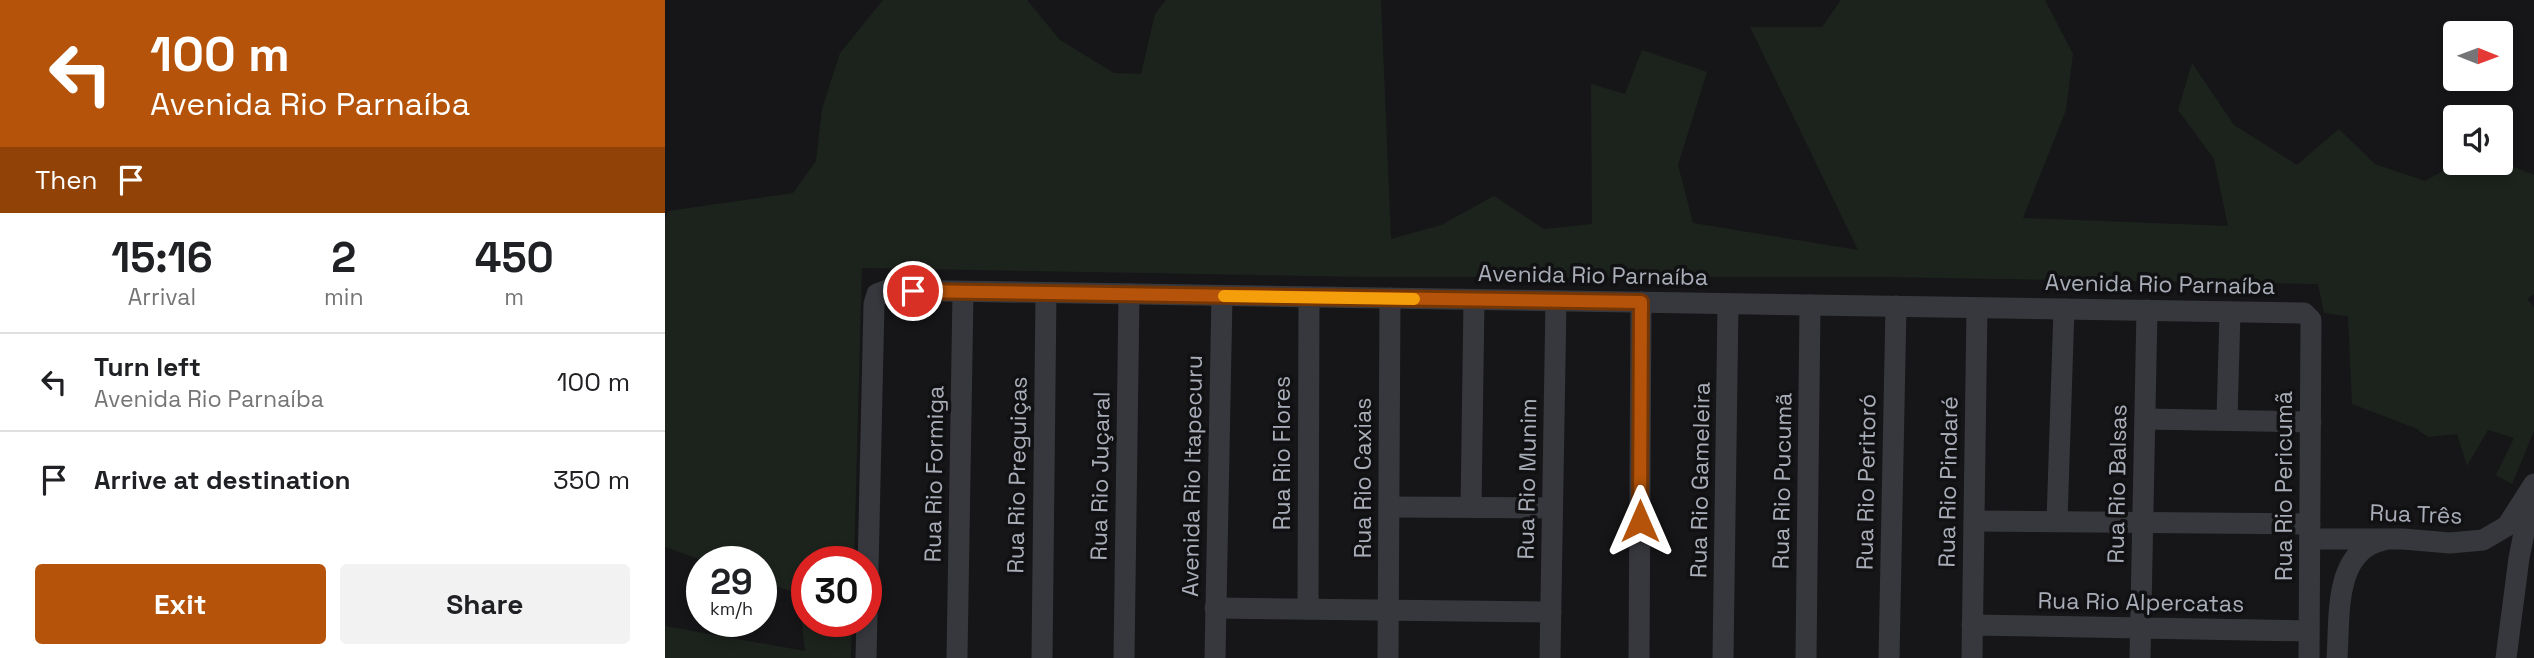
<!DOCTYPE html>
<meta charset="utf-8">
<style>
body{margin:0;font-family:"Space Grotesk",sans-serif;background:#f2f2f2;color:#202124;height:100vh;display:flex;flex-direction:column;font-size:26px;white-space:nowrap}
*{box-sizing:border-box;margin:0}
p{font-size:23px;color:#757577}
.icon{flex:none;width:38px;height:38px;fill:none;stroke:currentColor;stroke-width:2;stroke-linecap:round;stroke-linejoin:round}
.map{position:relative;flex:1;overflow:hidden}
.panel{display:flex;flex-direction:column;background:#fff;width:665px}
.panel>*{flex:none}
.guide{background:#b45309;color:#fff;overflow:hidden}
.needle{width:46px;rotate:91deg}
.tools{position:absolute;left:1778px;top:21px;display:grid;gap:14px}
.tools a{display:grid;place-items:center;width:70px;height:70px;border-radius:7px;background:#fff;box-shadow:0 4px 10px #0003;font-size:35px}
.speed{position:absolute;left:21px;top:546px;display:flex;gap:14px;font-size:35px;font-weight:700;text-align:center}
.speed>*{display:grid;place-content:center;width:91px;height:91px;border-radius:50%;background:#fff;box-shadow:0 4px 10px #0003;line-height:1}
.speed small{font-size:18px;font-weight:400}
.speed .limit{border:10px solid #d22;background:#fff;color:#111}
.pin{position:absolute;display:grid;place-items:center;width:60px;height:60px;color:#fff;margin:-30px;border:4px solid #fff;border-radius:50%;box-shadow:0 2px 7px #0007}
.me{position:absolute;width:77px;margin:-38px;rotate:0deg;stroke-linejoin:round;filter:drop-shadow(0 0 5px #0008)}
.turn{display:flex;align-items:center;gap:24px;height:147px;padding:0 35px;font-size:32px}
.turn .icon{width:91px;height:91px;stroke-width:2.5}
.turn b{display:block;font-size:49px;line-height:60px}
.then{display:flex;align-items:center;height:66px;padding:0 35px;background:#0003;gap:14px;font-size:26px}
.eta{display:flex;justify-content:space-evenly;align-items:center;height:119px;text-align:center}
.eta b{font-size:42px;font-weight:700;line-height:49px}
.button{display:flex;gap:14px;margin-top:auto;padding:14px 35px}
.button a{flex:1;height:80px;border-radius:7px;background:#b45309;color:#fff;font-size:28px;font-weight:700;line-height:80px;text-align:center}
.button a+a{background:#f2f2f2;color:#202124}
ul{padding:0;list-style:none}
li{display:flex;align-items:center;gap:21px;height:98px;padding:0 35px;border-top:2px solid #e0e0e0}
li div{flex:1}
li b{display:block;font-size:26px}
li em{font-style:normal}
main{display:flex;flex:1;min-height:0}
.map>svg:first-child{display:block}
.green{fill:#1c231d}
.lines{fill:none;stroke-linecap:round;stroke-linejoin:round}
.minor{stroke:#37383d;stroke-width:21}
.route-casing{stroke:#753606;stroke-width:18}
.route{stroke:#b45309;stroke-width:12}
.slow{stroke:#f59e0b;stroke-width:12}
.labels{text-anchor:middle;dominant-baseline:central;stroke-width:7;stroke-linejoin:round;paint-order:stroke}
.street-label{font-size:23px;fill:#a8adb8;stroke:#111113}
</style>
<main>
<section class="panel">
<div class="guide">
<div class="turn"><svg class="icon" aria-label="left" viewBox="0 0 24 24"><path d="M17 20v-9H6M10 6l-5 5 5 5"/></svg><div><b>100 m</b>Avenida Rio Parnaíba</div></div>
<div class="then">Then<svg class="icon" aria-label="arrive" viewBox="0 0 24 24"><path d="M6 21V4h12l-3 4 3 4H6"/></svg></div>
</div>
<div class="eta">
<div><b>15:16</b><p>Arrival</p></div>
<div><b>2</b><p>min</p></div>
<div><b>450</b><p>m</p></div>
</div>
<ul>
<li><svg class="icon" aria-label="left" viewBox="0 0 24 24"><path d="M17 20v-9H6M10 6l-5 5 5 5"/></svg><div><b>Turn left</b><p>Avenida Rio Parnaíba</p></div><em>100 m</em></li>
<li><svg class="icon" aria-label="arrive" viewBox="0 0 24 24"><path d="M6 21V4h12l-3 4 3 4H6"/></svg><div><b>Arrive at destination</b></div><em>350 m</em></li>
</ul>
<div class="button"><a>Exit</a><a>Share</a></div>
</section>
<div class="map">
<svg width="1869" height="658" viewBox="0 0 1869 658">
<rect width="100%" height="100%" fill="#161618"/>
<path class="green" d="M218,0h144l33,40 54,33 27,1 14,-60 11,-14h215l10,239 50,-14 53,-29 50,33 48,-5 -1,-140 34,10 17,-44 65,22 -29,93 15,58 165,27 -108,-223h72l19,-27h204l28,54 -7,56 -43,108 205,8 -14,-67 -36,-49 14,-47 42,62 63,40 42,-36 36,35 50,17 32,-18 44,-1 33,13v119l-7,5 7,8v124l-22,53 -16,-9 18,-37 -26,-8 -21,36 -10,-32 -29,3 -13,-9 -63,-24 -4,-88 -24,-3 -6,-29 -439,-7h-507l-510,-9 -8,294h-47v59h45l-1,37h-186v-32l140,25 -6,-57 -38,-13v-19h-54l-42,-15v-328l3,-8 125,-18 23,-32 6,-52 18,-56z"/>
<g class="lines">
<g class="minor">
<path d="M1480,419l166,3"/>
<path d="M1562,419l3,-107"/>
<path d="M724,507l163,1"/>
<path d="M806,507l3,-207"/>
<path d="M1309,521l336,3"/>
<path d="M1392,521l7,-212"/>
<path d="M1645,539h93l47,4 33,-3 24,-14 27,-42"/>
<path d="M550,608l336,4"/>
<path d="M643,609l1,-312"/>
<path d="M1307,625l337,6"/>
<path d="M201,658l8,-354 3,-10 10,-4 1417,23 7,7 -2,338"/>
<path d="M292,658l6,-366"/>
<path d="M377,658l4,-365"/>
<path d="M459,658l5,-364"/>
<path d="M550,658l7,-362"/>
<path d="M723,658l2,-360"/>
<path d="M885,658l6,-357"/>
<path d="M974,658l2,-356"/>
<path d="M1058,658l5,-354"/>
<path d="M1141,658l4,-353"/>
<path d="M1224,658l7,-352"/>
<path d="M1307,658l5,-350"/>
<path d="M1475,658l7,-348"/>
<path d="M1672,658c3,-40 -4,-108 47,-118"/>
<path d="M1841,658l13,-100 12,-60"/>
</g>
</g>
<g class="lines">
<defs>
<path id="route" d="M248,291l728,11 -1,219"/>
</defs>
<use href="#route" class="route-casing"/>
<use href="#route" class="route"/>
<path class="slow" d="M559,296l190,3"/>
</g>
<g class="labels">
<g class="street-label">
<text transform="translate(928 275) rotate(1)">Avenida Rio Parnaíba</text>
<text transform="translate(1495 284) rotate(1)">Avenida Rio Parnaíba</text>
<text transform="translate(617 453) rotate(-90)">Rua Rio Flores</text>
<text transform="translate(269 474) rotate(-89)">Rua Rio Formiga</text>
<text transform="translate(352 475) rotate(-89)">Rua Rio Preguiças</text>
<text transform="translate(435 476) rotate(-89)">Rua Rio Juçaral</text>
<text transform="translate(527 476) rotate(-89)">Avenida Rio Itapecuru</text>
<text transform="translate(698 478) rotate(-90)">Rua Rio Caxias</text>
<text transform="translate(862 479) rotate(-89)">Rua Rio Munim</text>
<text transform="translate(1035 480) rotate(-89)">Rua Rio Gameleira</text>
<text transform="translate(1117 481) rotate(-89)">Rua Rio Pucumã</text>
<text transform="translate(1201 482) rotate(-89)">Rua Rio Peritoró</text>
<text transform="translate(1283 482) rotate(-89)">Rua Rio Pindaré</text>
<text transform="translate(1452 484) rotate(-89)">Rua Rio Balsas</text>
<text transform="translate(1619 486) rotate(-90)">Rua Rio Pericumã</text>
<text transform="translate(1751 514) rotate(2)">Rua Três</text>
<text transform="translate(1476 602) rotate(1)">Rua Rio Alpercatas</text>
</g>
</g>
</svg>
<div class="tools">
<a><svg class="needle" viewBox="-14 -14 28 28"><path d="M0-13l5 13h-10z" fill="#e53935"/><path d="M0 13l5-13h-10z" fill="#757577"/></svg></a>
<a><svg class="icon" aria-label="sound" viewBox="0 0 24 24"><path d="M4 9h4l5-4v14l-5-4H4zM17 9q2 3 0 6"/></svg></a>
</div>
<div class="speed"><div>29<small>km/h</small></div><div class="limit">30</div></div>
<div class="pin" style="left:248px;top:291px;background:#d93025"><svg class="icon" aria-label="arrive" viewBox="0 0 24 24"><path d="M6 21V4h12l-3 4 3 4H6"/></svg></div>
<svg class="me" style="left:975px;top:521px" viewBox="-20 -20 40 40"><path d="M0-17L14 15 0 8-14 15z" fill="#b45309" stroke="#fff" stroke-width="4"/></svg>
</div>
</main>
